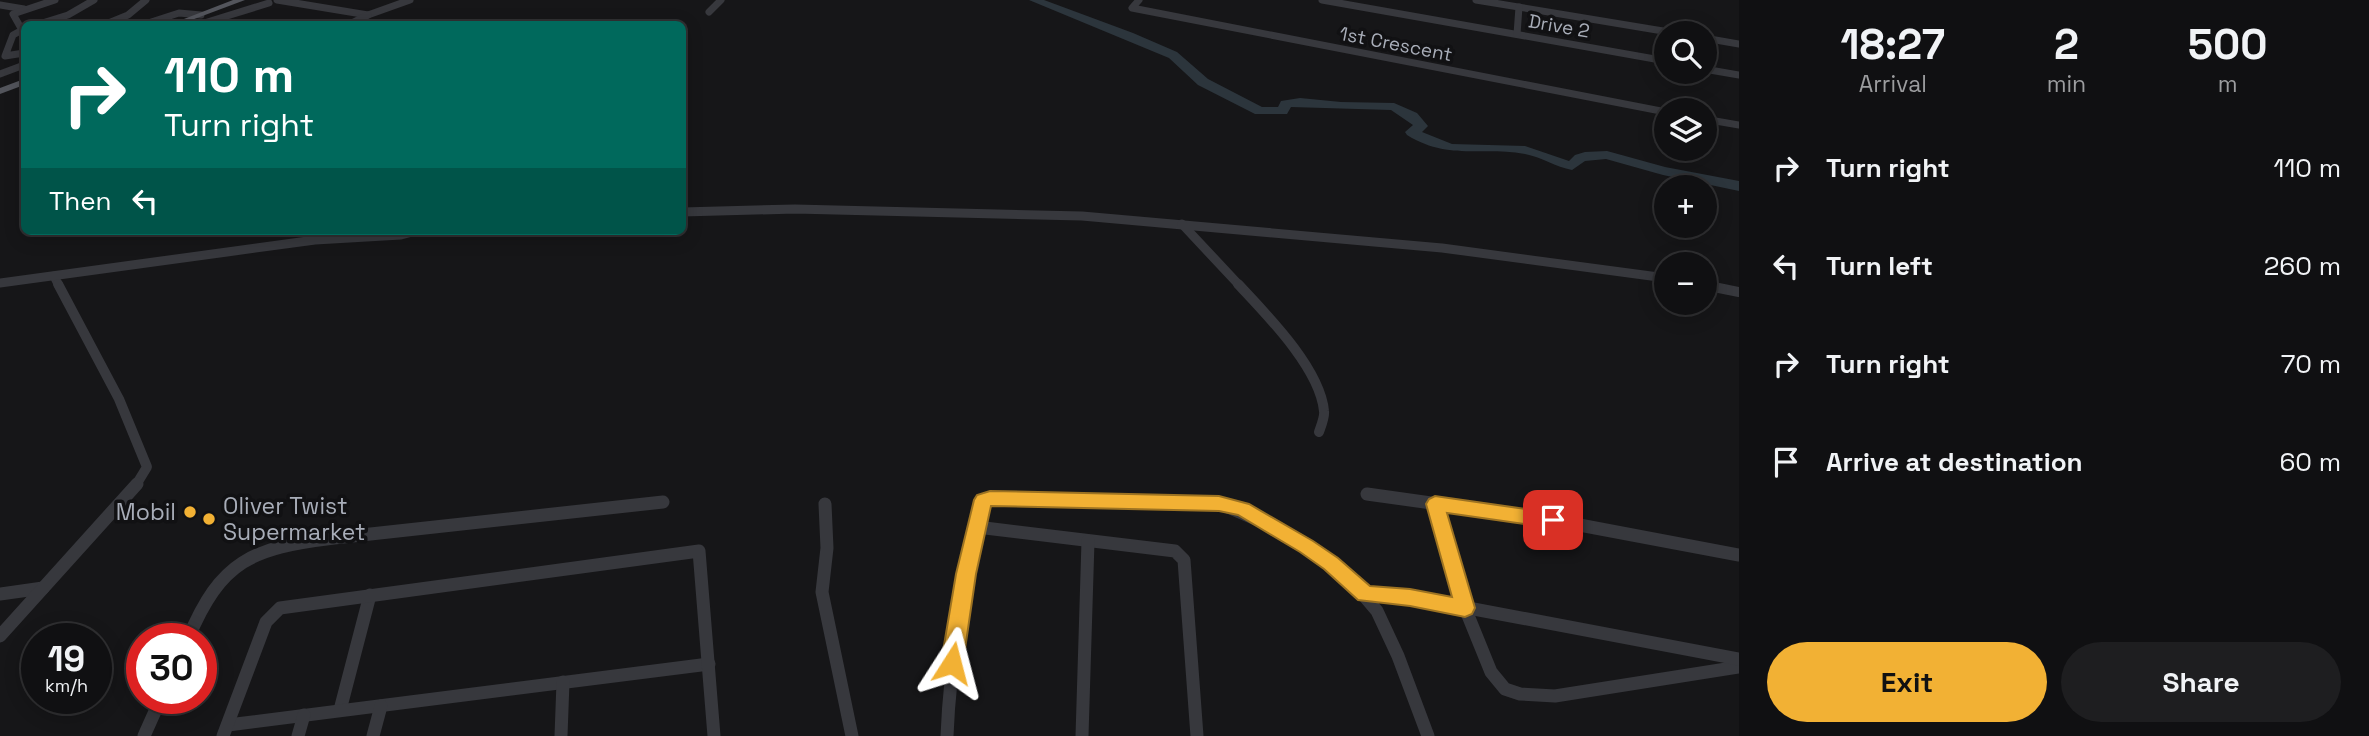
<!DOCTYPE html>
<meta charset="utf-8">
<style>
body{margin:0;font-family:"Space Grotesk",sans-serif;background:#1e1e20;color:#f1f3f6;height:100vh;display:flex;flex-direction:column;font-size:26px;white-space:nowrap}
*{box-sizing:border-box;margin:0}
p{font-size:23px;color:#9c9d9f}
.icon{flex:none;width:38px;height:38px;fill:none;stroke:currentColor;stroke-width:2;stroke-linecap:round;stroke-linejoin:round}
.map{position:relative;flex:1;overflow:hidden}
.panel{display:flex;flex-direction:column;background:#101012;width:630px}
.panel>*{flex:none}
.top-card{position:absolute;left:21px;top:21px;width:665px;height:214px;border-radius:10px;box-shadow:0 4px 18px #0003,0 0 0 2px #303032;background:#00695c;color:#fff;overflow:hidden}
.controls{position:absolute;left:1654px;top:21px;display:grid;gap:14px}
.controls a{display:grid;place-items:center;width:63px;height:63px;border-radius:50%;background:#101012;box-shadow:0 4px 18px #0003,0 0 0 2px #303032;font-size:35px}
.speed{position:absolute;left:21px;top:623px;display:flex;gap:14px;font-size:35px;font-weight:700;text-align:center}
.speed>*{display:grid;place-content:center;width:91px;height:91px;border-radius:50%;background:#101012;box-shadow:0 4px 18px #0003,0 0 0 2px #303032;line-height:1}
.speed small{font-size:18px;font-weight:400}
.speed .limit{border:10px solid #d22;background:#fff;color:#111}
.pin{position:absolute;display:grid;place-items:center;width:60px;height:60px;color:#fff;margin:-30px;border-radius:14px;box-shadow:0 4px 10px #0006}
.me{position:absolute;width:77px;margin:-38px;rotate:9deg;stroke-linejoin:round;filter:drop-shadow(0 0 5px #0008)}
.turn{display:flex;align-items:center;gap:24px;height:147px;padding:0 28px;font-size:32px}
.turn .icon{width:91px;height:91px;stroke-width:2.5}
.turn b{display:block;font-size:49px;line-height:60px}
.then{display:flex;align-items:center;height:66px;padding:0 28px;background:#0003;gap:14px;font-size:26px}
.eta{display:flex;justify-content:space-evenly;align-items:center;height:119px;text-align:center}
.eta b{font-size:42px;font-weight:700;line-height:49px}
.primary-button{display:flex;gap:14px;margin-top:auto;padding:14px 28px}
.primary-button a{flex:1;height:80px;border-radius:42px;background:#f2b134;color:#111;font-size:28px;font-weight:700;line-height:80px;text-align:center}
.primary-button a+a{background:#1e1e20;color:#f1f3f6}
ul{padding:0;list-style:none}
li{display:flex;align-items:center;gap:21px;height:98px;padding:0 28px}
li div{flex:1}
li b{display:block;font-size:26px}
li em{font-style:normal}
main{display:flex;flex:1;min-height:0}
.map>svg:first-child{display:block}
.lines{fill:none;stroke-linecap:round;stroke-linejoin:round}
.river{fill:#2c353c;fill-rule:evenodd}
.minor-far3{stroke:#37383d;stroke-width:7}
.minor-far2{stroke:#37383d;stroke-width:9}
.minor-far1{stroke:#37383d;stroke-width:10}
.minor{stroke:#37383d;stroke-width:13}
.major{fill:#53555c;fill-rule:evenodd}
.route{fill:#f2b134;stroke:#9d7322;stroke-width:2}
.poi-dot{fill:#f2b134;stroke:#111113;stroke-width:2.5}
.labels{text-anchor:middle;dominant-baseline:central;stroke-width:7;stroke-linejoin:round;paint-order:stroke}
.far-street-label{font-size:19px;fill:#a8adb8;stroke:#111113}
.poi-label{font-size:23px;fill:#a8adb8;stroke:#111113;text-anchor:start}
</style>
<main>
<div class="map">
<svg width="1739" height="736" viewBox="0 0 1739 736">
<rect width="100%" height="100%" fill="#161618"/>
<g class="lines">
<path class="river" d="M1029,0h15l89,33 44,19 31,27 54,28h16l3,-6 19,-3 41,4 53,1 23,10 11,13 -6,6 30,12 73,2 44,15 6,-6 10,-3 22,-1 58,16 74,14v10l-76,-16 -57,-16 -21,2 -13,9c-16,-3 -31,-13 -47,-16 -44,-8 -76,7 -118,-19l-2,-3 8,-7 -22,-15 -100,-3 -4,7h-32l-57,-29 -29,-27z"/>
<g class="minor-far3">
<path d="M277,0l91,15 42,-15"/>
<path d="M1139,0l-7,8 534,104"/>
<path d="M1322,0l344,61"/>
<path d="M1476,0l199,33"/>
<path d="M0,5l24,4"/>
<path d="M709,12l12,-12"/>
<path d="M39,24l29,-9 26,-15"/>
<path d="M106,24l22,-9 18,-15"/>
<path d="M145,24l34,-11 22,2"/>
<path d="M201,24l68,-21"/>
<path d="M350,24l18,-9"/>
<path d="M24,29l-11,6 -8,21 19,-3"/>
<path d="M22,30l-9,-16 42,-14"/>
<path d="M1517,34l2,-27"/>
<path d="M1704,38l35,6"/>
<path d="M1704,69l35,6"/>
<path d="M0,74l24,-9"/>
<path d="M1704,119l35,6"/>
</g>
<g class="minor-far2">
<path d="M682,212l113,-3 287,7 360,32 224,30"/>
<path d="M1182,224l58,62"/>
<path d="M54,276l5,10"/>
<path d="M0,283l315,-43 86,-5 15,-4"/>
<path d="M1704,285l4,1"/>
</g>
<g class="minor-far1">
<path d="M58,284l61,115 28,68 -11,18"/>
<path d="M1238,284c28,30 82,84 86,127 1,6 -3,15 -5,21"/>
<path d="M1704,285l35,7"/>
</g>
<g class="minor">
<path d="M1367,494l186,26 186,35"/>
<path d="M825,504l2,44 -5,44 30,144"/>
<path d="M1435,504l30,104 26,64 14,17 15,5 35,2 184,-29"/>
<path d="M977,527l198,24 9,9 13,176"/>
<path d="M0,594l43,-6"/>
<path d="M1365,594l45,3 329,62"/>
<path d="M0,636l137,-152"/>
<path d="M188,639c33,-79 64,-91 146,-101l329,-36"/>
<path d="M340,710l30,-115"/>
<path d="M228,725l481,-61"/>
<path d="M144,736l17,-38"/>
<path d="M223,736l43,-114 14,-14 419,-57 15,185"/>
<path d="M298,736l6,-21"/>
<path d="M373,736l8,-30"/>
<path d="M561,736l2,-54"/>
<path d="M947,736c3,-80 19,-158 36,-236l7,-2 229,5 64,28 66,47 28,33 21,45 30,80"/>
<path d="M1082,736l6,-195"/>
</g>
<g class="major">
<path d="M233,0h12l-64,24h-10z"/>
<path d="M24,79v6l-24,9v-6z"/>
</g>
</g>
<path class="route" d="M990,491l229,5 30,8 64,37 25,17 32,28 40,3 42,8 -26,-93 3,-5 6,-3 118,17 6,2 3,5 -3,6 -6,2 -106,-15 28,95 -3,6 -7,3 -55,-11 -52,-6 -34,-31 -24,-17 -62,-37 -19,-4 -228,-5 -15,68 -13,89 -3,7 -8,3 -7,-3 -4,-7 15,-89 18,-74 3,-5z"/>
<g class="poi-dot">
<circle cx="190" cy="512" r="7"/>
<circle cx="209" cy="519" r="7"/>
</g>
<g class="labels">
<g class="far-street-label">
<text transform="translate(1559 26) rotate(10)">Drive 2</text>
<text transform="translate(1396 44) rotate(11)">1st Crescent</text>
</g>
<g class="poi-label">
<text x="223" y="506">Oliver Twist<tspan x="223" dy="26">Supermarket</tspan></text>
<text x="176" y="512" text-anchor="end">Mobil</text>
</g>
</g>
</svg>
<div class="controls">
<a><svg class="icon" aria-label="search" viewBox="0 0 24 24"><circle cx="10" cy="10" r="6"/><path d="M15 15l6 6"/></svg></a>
<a><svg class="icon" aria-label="layers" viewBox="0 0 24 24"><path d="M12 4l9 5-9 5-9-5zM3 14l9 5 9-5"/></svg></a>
<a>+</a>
<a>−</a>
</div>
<div class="speed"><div>19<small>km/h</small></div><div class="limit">30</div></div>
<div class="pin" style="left:1553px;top:520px;background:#d93025"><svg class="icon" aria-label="arrive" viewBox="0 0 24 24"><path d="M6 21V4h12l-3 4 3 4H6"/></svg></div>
<svg class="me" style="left:952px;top:663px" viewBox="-20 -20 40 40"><path d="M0-17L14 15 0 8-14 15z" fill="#f2b134" stroke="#fff" stroke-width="4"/></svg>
<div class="top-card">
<div class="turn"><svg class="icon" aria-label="right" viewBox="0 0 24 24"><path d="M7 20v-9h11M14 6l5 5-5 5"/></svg><div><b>110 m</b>Turn right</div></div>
<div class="then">Then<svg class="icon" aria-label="left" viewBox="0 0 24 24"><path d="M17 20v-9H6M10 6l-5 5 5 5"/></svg></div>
</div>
</div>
<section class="panel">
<div class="eta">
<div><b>18:27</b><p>Arrival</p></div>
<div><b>2</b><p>min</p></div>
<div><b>500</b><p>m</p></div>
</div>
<ul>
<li><svg class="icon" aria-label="right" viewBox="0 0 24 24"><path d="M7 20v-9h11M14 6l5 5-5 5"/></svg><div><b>Turn right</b></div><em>110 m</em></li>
<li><svg class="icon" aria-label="left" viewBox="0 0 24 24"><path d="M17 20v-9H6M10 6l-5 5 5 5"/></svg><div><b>Turn left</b></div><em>260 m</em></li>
<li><svg class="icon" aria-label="right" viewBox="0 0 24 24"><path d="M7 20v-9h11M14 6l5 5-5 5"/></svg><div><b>Turn right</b></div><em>70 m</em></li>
<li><svg class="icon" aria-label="arrive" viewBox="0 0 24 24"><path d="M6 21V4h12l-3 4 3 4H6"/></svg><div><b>Arrive at destination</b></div><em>60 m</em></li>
</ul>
<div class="primary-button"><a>Exit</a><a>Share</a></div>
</section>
</main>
